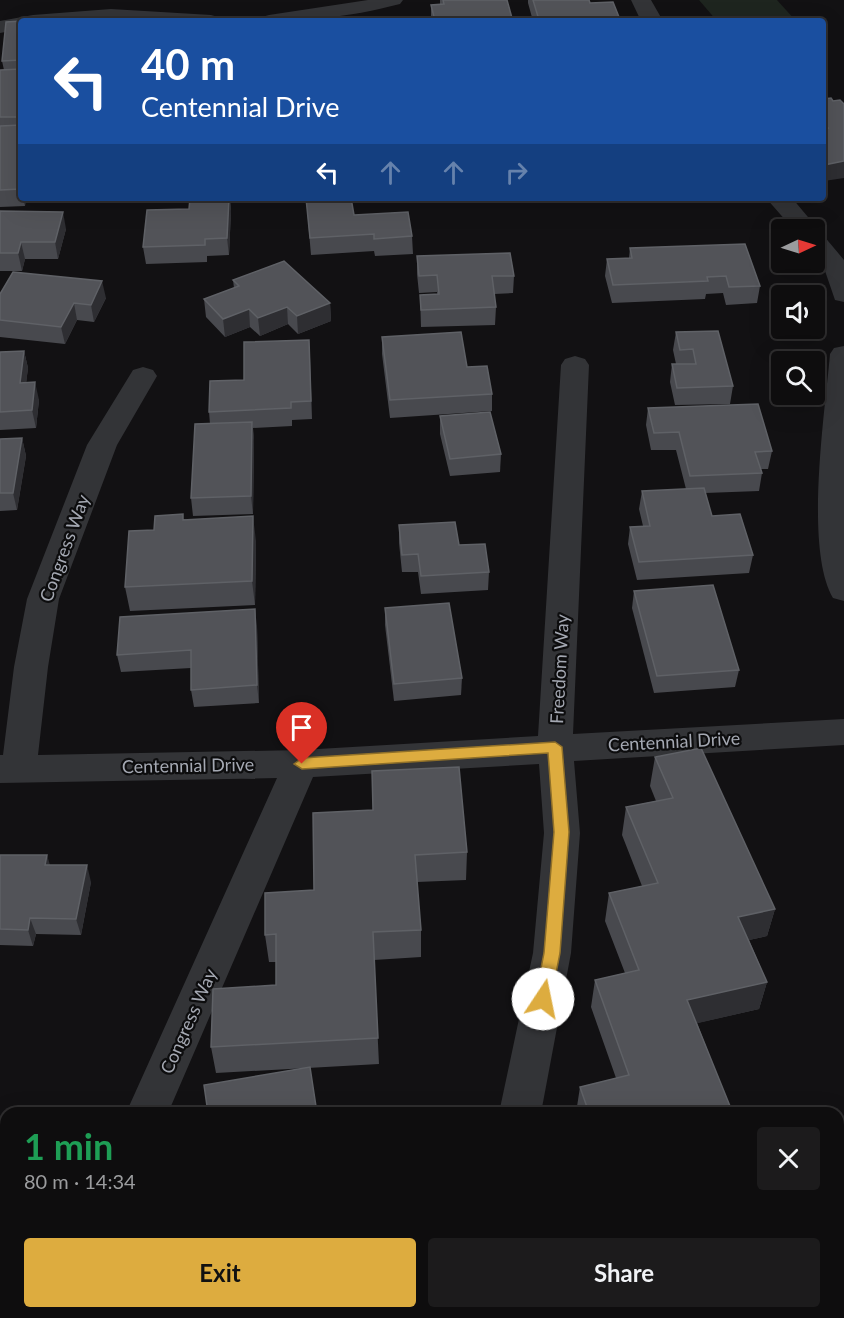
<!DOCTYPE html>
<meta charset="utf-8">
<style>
body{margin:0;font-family:Lato,sans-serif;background:#1c1b1c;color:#f1f3f6;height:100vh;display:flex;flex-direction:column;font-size:22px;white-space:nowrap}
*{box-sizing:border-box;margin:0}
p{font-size:20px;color:#9b9c9e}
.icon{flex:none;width:33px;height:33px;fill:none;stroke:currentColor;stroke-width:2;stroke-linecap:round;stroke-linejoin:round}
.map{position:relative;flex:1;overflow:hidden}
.side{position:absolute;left:0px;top:1107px;width:844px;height:212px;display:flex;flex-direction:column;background:#0e0d0e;border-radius:18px 18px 0 0;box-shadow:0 6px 24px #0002,0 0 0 2px #2e2d2e}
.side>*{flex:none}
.banner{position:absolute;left:18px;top:18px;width:808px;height:183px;border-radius:6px;box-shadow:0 6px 24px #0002,0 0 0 2px #2e2d2e;background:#1a4fa0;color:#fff;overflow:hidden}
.needle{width:39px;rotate:86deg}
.buttons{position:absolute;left:771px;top:219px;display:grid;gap:12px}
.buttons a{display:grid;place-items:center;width:54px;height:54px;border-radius:6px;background:#0e0d0e;box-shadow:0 6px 24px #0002,0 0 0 2px #2e2d2e;font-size:30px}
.pin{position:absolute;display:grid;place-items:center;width:51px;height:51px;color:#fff;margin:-62px -26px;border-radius:50% 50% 50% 0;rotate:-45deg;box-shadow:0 0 6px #0007}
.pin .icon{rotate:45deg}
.me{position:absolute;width:66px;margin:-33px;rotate:11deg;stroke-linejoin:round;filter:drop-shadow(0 0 4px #0008)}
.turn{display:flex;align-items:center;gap:21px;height:126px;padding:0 24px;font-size:27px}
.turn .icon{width:78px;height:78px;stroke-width:2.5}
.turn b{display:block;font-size:42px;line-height:51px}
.lanes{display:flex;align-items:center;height:57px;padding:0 24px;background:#0003;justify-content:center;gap:30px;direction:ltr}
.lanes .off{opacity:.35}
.round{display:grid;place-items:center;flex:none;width:63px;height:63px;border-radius:6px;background:#1c1b1c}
.overview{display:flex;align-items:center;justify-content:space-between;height:102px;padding:0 24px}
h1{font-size:36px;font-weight:700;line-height:45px;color:#1e9e55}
.cta{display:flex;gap:12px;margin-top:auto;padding:12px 24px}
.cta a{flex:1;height:69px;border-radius:6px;background:#ddac3f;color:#111;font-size:24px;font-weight:700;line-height:69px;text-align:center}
.cta a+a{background:#1c1b1c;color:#f1f3f6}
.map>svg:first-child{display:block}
.green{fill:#1e251f}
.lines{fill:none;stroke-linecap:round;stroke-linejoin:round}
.minor{fill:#333437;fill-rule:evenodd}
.wall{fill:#48494e}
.shaded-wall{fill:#2e2e32}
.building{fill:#525358;stroke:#5f6166;stroke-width:1.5}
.route{fill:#ddac3f;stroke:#907029;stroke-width:1.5}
.labels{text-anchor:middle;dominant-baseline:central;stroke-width:4.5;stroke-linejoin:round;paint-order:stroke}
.street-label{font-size:18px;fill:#a4a8b2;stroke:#0d0d0e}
</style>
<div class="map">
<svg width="844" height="1318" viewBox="0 0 844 1318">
<rect width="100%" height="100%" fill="#121113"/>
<path class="green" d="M699,0h78l19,21h-79z"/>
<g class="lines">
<g class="minor">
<path d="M368,0h35l-3,4c-51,13 -89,17 -142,17l4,-4 7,-2z"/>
<path d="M631,0h20l12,21h-22z"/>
<path d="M111,9l100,6 7,2 4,4h-201v8l-21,4v-12l33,-6z"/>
<path d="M766,198h26l52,62v42l-9,-2 -11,-32 -10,-13v-25h-20z"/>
<path d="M844,346v255l-11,-3c-29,-50 -8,-185 -3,-244l4,-6z"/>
<path d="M575,356l10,3 4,6 -16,369 271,-15v26l-270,16 6,72 -9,120 -30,160h-42l34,-160 11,-120 -5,-69 -226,13 -145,336h-42l151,-335 -277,5v-28h3l11,-88 13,-68 60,-154 46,-75 10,-3 10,3 4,6 -40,69 -58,154 -11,68 -10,88 263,-5 237,-14 23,-371 4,-6z"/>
<path d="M36,1312h45l-1,6h-46z"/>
<path d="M446,1312h45v6h-46z"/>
</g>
</g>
<g class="wall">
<path d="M440,0h67l5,18v3h-81v-16l9,-1z"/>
<path d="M528,0h61l1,3 29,14 -1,4h-85l-5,-18z"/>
<path d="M21,21v177h5l-1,8 -25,1v-137h4l-2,-9z"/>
<path d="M190,198h40l1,13 -2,44 -22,1v6l-61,2 -3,-17 46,-38z"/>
<path d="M306,198l106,38 1,18 -38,2 -1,-5 -63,4z"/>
<path d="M0,211l66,18 -8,30h-33l-3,12h-22z"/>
<path d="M630,248l130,38 -3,17 -31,2 -3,-12 -17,1 -1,5 -93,4 -7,-27 2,-17 22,-1z"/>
<path d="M417,256l97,20 -1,17 -19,1 2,13 -1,18 -74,2 -1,-32h17v-3l-18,1 -2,-19z"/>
<path d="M233,280l97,23 1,18 -33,13 -10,-10 -28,12 -10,-9 -25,10 -19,-20 -2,-18 30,-11z"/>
<path d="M0,294l106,4 -12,24 -17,-2 -12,24 -65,-7z"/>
<path d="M676,332l57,54 -3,18 -55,1 -5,-23 2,-18h4l-3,-14z"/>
<path d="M382,337l85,30 25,27v17l-102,7 -8,-64z"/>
<path d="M24,351l4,17 -2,15 13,17 -3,28 -36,2v-78z"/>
<path d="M310,357l2,62 -20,1v6l-39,2 1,12 -1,74 -60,2 -2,-18 19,-74 -1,-12 35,-32z"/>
<path d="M648,408l124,43 -4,18h-7l1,4 -3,18 -54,2 7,23 41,39 -4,18 -112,7 -9,-36 2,-17 13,-1 -4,-17 3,-18 44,-2 -10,-39h-25l-5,-25z"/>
<path d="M440,416l61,38 -1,18 -50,4 -10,-42z"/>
<path d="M22,438l4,18 -9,54 -17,1v-72z"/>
<path d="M184,519l72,22 -1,64 -125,6 -5,-24 29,-57z"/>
<path d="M399,525l60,20 30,27 -1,18 -67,4 -3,-22h-16l-3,-29z"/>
<path d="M634,591l105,79 -4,17 -81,6 -22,-85z"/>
<path d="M385,608l77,70 -1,17 -67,6 -9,-76z"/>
<path d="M257,626l2,77 -65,4 -3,-17v-22l-70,4 -4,-17z"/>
<path d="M655,757l120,152 -8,27 -18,4 18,42 -8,27 -62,14 35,90h-156l4,-26 36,-9 -25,-71 4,-27 30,-7 -20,-52 4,-28 33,-7 -20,-51 4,-28 30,-6 -6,-15z"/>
<path d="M313,813l154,39 -1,28 -49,2 4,48v27l-47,3 5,104 -163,9 -5,-26 65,-62v-23h-7l-4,-27 49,-45z"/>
<path d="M0,855l50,10 41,17 -10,53 -45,-1 -3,12 -33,-1z"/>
<path d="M110,1312h187l1,6h-187z"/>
<path d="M525,1312h188l1,6h-188z"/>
</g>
<g class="shaded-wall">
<path d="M844,146v32l-20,3v-16z"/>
<path d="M23,198h3l-1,8z"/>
<path d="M229,198l2,13 -2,44 -2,-17z"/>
<path d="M63,212l3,17 -8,30 -3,-17z"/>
<path d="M21,242l4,17 -3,12 -4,-18z"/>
<path d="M102,281l4,17 -12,24 -3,-17z"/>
<path d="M74,303l3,17 -12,24 -4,-17z"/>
<path d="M330,303l1,18 -33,13 -1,-18z"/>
<path d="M287,307l1,17 -28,12 -2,-18z"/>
<path d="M249,309l1,18 -25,10 -2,-18z"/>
<path d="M24,351l4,17 -4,33 -4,-18z"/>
<path d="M35,382l4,18 -3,28 -4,-18z"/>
<path d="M252,422l2,18 -1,74 -2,-18z"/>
<path d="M22,438l4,18 -9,54 -4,-17z"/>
<path d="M253,516l3,25 -1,64 -3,-24z"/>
<path d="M255,609l2,17 2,77 -2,-18z"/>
<path d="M47,855l5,17 -7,-7z"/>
<path d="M87,865l4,17 -10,53 -5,-16z"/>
<path d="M775,909l-8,27 -36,8 7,-27z"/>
<path d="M30,918l6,16 -3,12 -5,-16z"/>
<path d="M767,982l-8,27 -78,18 6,-27z"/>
</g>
<g class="building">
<path d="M443,0h64l5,18 -77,3 -4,-16 13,-1z"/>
<path d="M533,0h56l1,3 23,-1 6,15 -80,3z"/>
<path d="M344,17v4h-63v-2z"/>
<path d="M63,19v2h-34z"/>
<path d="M239,20v1h-54z"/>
<path d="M21,21v39l-19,1 4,-39z"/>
<path d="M21,69v48h-21v-47z"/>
<path d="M831,98l2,3 7,-1 4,4v57l-20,4v-37h4l-4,-6v-23z"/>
<path d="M21,125v64l-21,1v-64z"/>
<path d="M190,198h39l-2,40 -22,1v6l-62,2 4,-37 42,-1z"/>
<path d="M306,198h45l3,17 54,-3 4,24 -38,3v-5l-64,4z"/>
<path d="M0,211l63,1 -8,30h-34l-3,11h-18z"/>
<path d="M745,244l15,42 -31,1 -3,-11 -19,1 1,4 -95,4 -6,-26 25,-1 -2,-10z"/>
<path d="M510,253l4,23h-22l4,31 -75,3 -1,-15 19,-1 -2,-19 -18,1 -2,-20z"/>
<path d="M284,261l46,42 -33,13 -10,-9 -29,11 -9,-9 -26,10 -19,-20 35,-13 -6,-6z"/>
<path d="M13,272l89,9 -11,24 -17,-2 -13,24 -61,-7v-26z"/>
<path d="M718,331l15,55 -56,2 -5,-24h24l-3,-15 -13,1 -4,-18z"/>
<path d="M461,332l6,35 20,-1 5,28 -102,6 -8,-63z"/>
<path d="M309,340l2,61 -20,1v6l-82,4 1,-31 34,-1v-38z"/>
<path d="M24,351l-4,32 15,-1 -3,28 -32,2v-60z"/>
<path d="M758,404l14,47 -17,1 7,21 -72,3 -11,-44 -25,1 -6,-25z"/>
<path d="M490,412l11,42 -51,5 -10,-43z"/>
<path d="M252,422l-1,74 -60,2 4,-74z"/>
<path d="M22,438l-9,55h-13v-54z"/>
<path d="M704,488l8,28 28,-2 13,41 -114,7 -9,-35 20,-1 -8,-35z"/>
<path d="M183,514v6l70,-4 -1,65 -127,6 4,-56 25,-1 1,-14z"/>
<path d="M455,522l4,23 26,-1 4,28 -68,4 -3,-22 -16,1 -3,-30z"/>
<path d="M713,585l26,85 -82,6 -23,-85z"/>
<path d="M449,603l13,75 -68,6 -9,-76z"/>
<path d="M255,609l2,76 -66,5v-40l-74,5 3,-38z"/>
<path d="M701,748l74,161 -37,8 29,65 -80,18 45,111 -6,2h-137l-9,-26 49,-12 -34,-95 44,-10 -30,-77 49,-10 -32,-76 47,-9 -18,-41z"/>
<path d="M459,767l8,85 -52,3 6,75 -48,2 5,106 -167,9 2,-58 63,-4v-51l-11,1v-42l49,-3 -1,-77 60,-3 -1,-39z"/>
<path d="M0,855h47l-2,10h42l-11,54 -46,-1 -2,12 -28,-1z"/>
<path d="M310,1067l7,46h-109l-4,-28z"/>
<path d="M110,1312h165l-28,6h-136z"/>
<path d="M530,1312h183l1,6h-183z"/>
</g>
<path class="route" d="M555,742l7,5 7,85 -9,121 -9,46 -2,5 -6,2 -6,-2 -2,-5 9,-46 10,-121 -6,-79 -246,16 -8,-5 8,-6z"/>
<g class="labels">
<g class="street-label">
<text transform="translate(64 548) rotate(-70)">Congress Way</text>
<text transform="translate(559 669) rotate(-87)">Freedom Way</text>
<text transform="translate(674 741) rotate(-3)">Centennial Drive</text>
<text transform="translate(188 765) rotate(-1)">Centennial Drive</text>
<text transform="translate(188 1021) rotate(-66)">Congress Way</text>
</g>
</g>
</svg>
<div class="buttons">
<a><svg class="needle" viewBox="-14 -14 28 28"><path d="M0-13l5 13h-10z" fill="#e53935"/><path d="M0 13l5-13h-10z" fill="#9b9c9e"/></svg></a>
<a><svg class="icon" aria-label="sound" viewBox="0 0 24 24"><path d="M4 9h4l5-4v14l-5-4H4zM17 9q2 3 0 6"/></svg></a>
<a><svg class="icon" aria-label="search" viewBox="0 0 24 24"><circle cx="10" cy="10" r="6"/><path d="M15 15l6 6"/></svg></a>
</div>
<div class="pin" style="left:302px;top:764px;background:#d93025"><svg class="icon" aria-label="arrive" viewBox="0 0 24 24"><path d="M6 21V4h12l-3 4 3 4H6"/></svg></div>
<svg class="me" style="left:543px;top:999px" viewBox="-20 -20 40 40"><circle r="19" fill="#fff"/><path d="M0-13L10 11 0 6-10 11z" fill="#ddac3f"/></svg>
<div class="banner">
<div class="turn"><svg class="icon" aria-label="left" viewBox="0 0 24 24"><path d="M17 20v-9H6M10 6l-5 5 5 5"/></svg><div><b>40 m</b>Centennial Drive</div></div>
<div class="lanes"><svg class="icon" aria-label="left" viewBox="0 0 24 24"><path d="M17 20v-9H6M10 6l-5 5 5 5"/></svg><svg class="icon off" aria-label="ahead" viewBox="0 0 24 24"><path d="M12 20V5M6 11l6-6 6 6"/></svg><svg class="icon off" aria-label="ahead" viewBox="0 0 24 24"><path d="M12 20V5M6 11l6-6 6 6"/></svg><svg class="icon off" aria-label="right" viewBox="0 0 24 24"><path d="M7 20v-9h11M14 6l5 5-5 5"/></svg></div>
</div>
<section class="side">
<div class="overview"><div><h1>1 min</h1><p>80 m · 14:34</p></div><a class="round"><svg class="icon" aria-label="close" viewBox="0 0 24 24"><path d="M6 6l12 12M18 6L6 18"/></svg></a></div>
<div class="cta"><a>Exit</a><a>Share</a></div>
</section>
</div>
